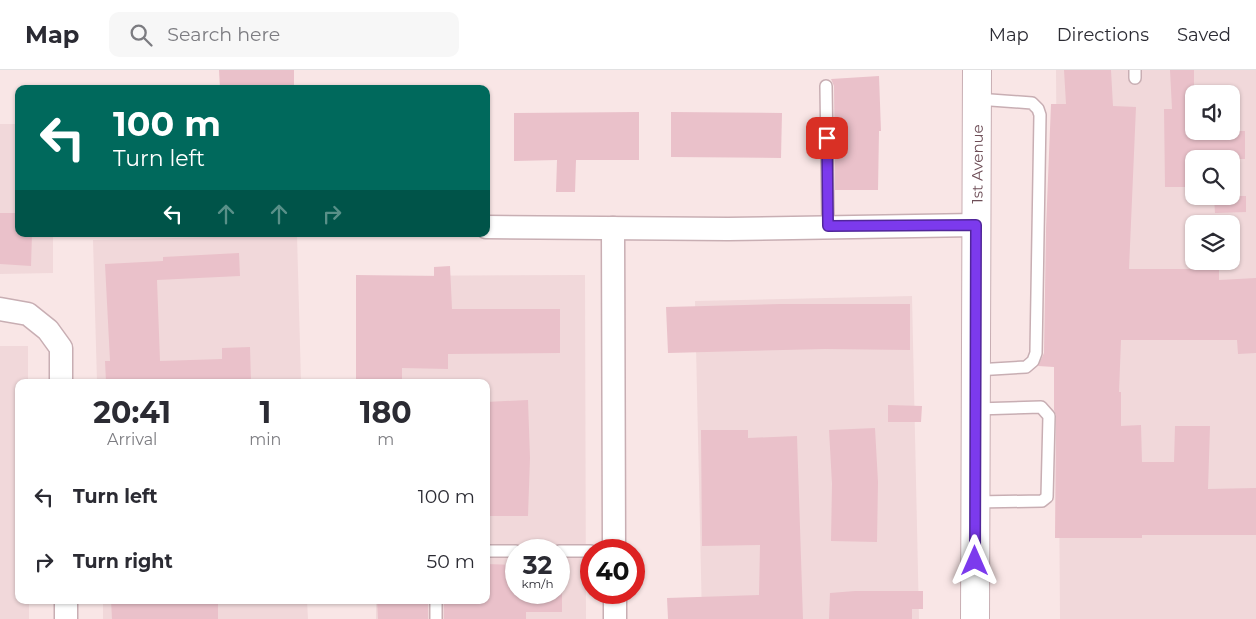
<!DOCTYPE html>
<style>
body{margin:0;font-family:Montserrat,sans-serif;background:#f7f7f7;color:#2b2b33;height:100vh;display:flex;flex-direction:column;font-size:19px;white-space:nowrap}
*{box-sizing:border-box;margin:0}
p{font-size:16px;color:#7c7c81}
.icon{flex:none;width:28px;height:28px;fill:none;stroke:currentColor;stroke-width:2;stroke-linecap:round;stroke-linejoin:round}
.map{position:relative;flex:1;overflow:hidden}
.details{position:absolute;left:15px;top:309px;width:475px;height:225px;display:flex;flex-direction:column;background:#fff;border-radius:10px;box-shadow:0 1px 4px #0004}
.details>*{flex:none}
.banner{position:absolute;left:15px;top:15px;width:475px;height:152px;border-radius:10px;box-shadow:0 1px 4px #0004;background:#00695c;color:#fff;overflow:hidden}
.tools{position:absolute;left:1185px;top:15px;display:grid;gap:10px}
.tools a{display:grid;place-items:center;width:55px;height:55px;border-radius:10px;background:#fff;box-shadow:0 1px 4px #0004;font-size:25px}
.speed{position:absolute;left:505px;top:469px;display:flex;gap:10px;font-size:25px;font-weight:700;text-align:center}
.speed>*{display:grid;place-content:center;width:65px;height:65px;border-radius:50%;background:#fff;box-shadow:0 1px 4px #0004;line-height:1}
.speed small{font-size:12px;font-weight:400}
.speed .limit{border:8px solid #d22;background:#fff;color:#111}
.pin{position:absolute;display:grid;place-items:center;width:42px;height:42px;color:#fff;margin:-21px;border-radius:10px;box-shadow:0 2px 8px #0006}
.me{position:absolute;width:55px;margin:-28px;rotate:0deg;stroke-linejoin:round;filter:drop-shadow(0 0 4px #0008)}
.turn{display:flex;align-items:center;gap:18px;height:105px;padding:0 15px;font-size:22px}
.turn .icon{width:65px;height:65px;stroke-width:2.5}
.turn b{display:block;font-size:35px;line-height:42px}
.lanes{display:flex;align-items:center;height:48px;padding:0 15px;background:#0003;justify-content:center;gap:25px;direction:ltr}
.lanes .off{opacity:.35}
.eta{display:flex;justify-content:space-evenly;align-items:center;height:85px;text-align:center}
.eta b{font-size:30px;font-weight:700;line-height:35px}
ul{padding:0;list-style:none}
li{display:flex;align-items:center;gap:15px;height:65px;padding:0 15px}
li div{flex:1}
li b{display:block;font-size:19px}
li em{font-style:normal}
header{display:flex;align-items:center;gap:30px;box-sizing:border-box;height:70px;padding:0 25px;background:#fff;border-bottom:1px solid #e1e1e2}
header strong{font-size:24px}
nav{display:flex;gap:28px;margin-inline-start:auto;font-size:18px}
.search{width:350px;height:45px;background:#f7f7f7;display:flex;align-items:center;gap:12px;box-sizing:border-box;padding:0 18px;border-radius:10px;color:#7c7c81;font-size:19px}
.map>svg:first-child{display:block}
.residential{fill:#f1d8da;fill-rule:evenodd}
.building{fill:#eac1ca}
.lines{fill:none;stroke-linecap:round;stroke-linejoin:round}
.service-casing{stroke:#c8aeb3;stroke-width:14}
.minor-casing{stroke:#c8aeb3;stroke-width:25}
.tertiary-casing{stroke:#c8aeb3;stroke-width:30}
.service{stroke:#fff;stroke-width:11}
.minor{stroke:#fff;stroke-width:22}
.tertiary{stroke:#fff;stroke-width:28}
.route-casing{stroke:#51269a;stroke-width:12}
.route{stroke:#7c3aed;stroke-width:9}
.labels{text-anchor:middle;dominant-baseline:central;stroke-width:5;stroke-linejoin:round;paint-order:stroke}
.street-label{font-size:15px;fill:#6e4e57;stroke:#fcebec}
</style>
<header>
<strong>Map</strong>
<div class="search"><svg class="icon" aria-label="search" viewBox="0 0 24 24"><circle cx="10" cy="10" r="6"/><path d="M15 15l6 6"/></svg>Search here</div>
<nav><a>Map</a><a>Directions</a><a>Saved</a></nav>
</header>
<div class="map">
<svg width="1256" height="549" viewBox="0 0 1256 549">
<rect width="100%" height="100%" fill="#f9e6e6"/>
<g class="residential">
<path d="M1056,0h200v549h-196zM1194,24h37v37h-37zM1194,89h37v37h-37zM1194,154h37v37h-37z"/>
<path d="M0,54h19v110h34v39l-53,1z"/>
<path d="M297,165l4,147h-204l-4,-142z"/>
<path d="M585,205l1,344h-210v-19h110v-218h-111v-106zM516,480h43v42h-43z"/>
<path d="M912,226l7,323h-217l-7,-318z"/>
<path d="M0,276h28v36h-9v218h10v19h-29z"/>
<path d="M103,530h204l1,19h-205z"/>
</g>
<g class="building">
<path d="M219,0h75v19h-74z"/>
<path d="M1064,0h47l2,36 23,1 -7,162h90v11l37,-2v75l-18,1 -1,-14h-116l-2,52h2v34l20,-1 1,37h32l1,-36h35l-2,63 48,-1v47h-114v3h-87l1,-122 -2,-6v-43l-16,-1 6,-13 2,-125 5,-124h15z"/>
<path d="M1170,0h24v61h51v28h-52l1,28h-29l-1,-78h8z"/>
<path d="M879,6l2,55h-2l-1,59h-43l-1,-104 -3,-7z"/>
<path d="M639,42v48h-63l-1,32h-19l1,-32 -43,1v-48z"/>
<path d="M671,42l111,1 -1,45 -110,-1z"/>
<path d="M1214,126h32v16l-31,1z"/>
<path d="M0,143h19v21h13l-1,32 -31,-2z"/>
<path d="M239,183l1,23 -83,4 3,81 62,-2v-11l28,-1 1,35h-145l-1,-21h5l-5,-97 58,-3v-4z"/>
<path d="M450,196l2,43h108v44l-112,1v15l-46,-1v14h-46v-107l78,1v-9z"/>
<path d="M780,234h130v46l-85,-1 -157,4 -2,-46z"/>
<path d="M528,330l2,58 -2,58h-42v-114z"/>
<path d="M888,335l34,1 -1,16h-33z"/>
<path d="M875,358l3,54 -1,60 -46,-1 1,-57 -3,-54z"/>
<path d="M701,360h47v8l49,-2 6,183h-135l-1,-21 92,-3 1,-50 -58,1z"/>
<path d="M486,494l30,1v27h46v20h-36v7h-82v-19h42z"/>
<path d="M855,521h68v18h-11v10h-83l1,-26z"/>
<path d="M111,530h107v19h-106z"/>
<path d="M377,530h51v19h-50z"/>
</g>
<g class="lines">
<defs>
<g id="service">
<path d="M1135,0v8"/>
<path d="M826,16l2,141"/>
<path d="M976,300l50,-3 7,-6 3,-8 4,-238 -2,-6 -6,-6 -55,-4"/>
<path d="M975,432l67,-1 5,-4 2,-81 -8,-9 -65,2"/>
<path d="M486,481h30"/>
<path d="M559,481h32"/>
<path d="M436,530v19"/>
</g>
<g id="minor">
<path d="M486,157l242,2 248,-4"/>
<path d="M613,158l1,322"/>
<path d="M0,239l28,5 20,16 13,18v34"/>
<path d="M615,522v27"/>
<path d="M66,530v19"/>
</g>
<g id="tertiary">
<path id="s1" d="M975,549l2,-549"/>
</g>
</defs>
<use href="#service" class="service-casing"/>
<use href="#minor" class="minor-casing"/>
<use href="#tertiary" class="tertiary-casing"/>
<use href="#service" class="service"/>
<use href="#minor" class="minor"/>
<use href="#tertiary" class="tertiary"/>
</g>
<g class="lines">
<defs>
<path id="route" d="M827,68l1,88 148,-1 -1,336"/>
</defs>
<use href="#route" class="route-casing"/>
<use href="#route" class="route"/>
</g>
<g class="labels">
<g class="street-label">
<text stroke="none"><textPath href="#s1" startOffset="455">1st Avenue</textPath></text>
</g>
</g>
</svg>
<div class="tools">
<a><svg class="icon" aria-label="sound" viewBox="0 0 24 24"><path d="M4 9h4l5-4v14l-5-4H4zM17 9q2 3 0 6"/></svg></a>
<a><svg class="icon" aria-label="search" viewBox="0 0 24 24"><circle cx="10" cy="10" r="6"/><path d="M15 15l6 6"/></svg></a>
<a><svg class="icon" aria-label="layers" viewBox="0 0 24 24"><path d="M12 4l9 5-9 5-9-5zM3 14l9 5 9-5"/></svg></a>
</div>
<div class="speed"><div>32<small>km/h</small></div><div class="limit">40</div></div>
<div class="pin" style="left:827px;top:68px;background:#d93025"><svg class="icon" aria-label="arrive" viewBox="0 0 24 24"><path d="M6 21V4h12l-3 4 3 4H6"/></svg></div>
<svg class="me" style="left:975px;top:491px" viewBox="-20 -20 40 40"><path d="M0-17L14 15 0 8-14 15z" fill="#7c3aed" stroke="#fff" stroke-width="4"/></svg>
<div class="banner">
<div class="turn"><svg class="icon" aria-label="left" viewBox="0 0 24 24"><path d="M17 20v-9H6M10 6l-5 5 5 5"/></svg><div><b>100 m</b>Turn left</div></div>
<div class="lanes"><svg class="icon" aria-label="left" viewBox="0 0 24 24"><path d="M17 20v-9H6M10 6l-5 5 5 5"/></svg><svg class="icon off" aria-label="ahead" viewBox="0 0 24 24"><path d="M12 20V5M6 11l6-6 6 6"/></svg><svg class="icon off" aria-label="ahead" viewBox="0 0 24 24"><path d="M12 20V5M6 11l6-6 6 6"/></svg><svg class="icon off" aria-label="right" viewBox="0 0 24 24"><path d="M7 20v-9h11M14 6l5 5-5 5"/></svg></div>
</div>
<section class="details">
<div class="eta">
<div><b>20:41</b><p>Arrival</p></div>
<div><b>1</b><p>min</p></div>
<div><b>180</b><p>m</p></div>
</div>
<ul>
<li><svg class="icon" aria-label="left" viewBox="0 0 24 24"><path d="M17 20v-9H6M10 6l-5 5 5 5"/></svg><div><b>Turn left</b></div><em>100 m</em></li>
<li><svg class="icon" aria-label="right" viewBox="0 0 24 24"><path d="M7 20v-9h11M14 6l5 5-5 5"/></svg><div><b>Turn right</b></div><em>50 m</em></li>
</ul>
</section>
</div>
